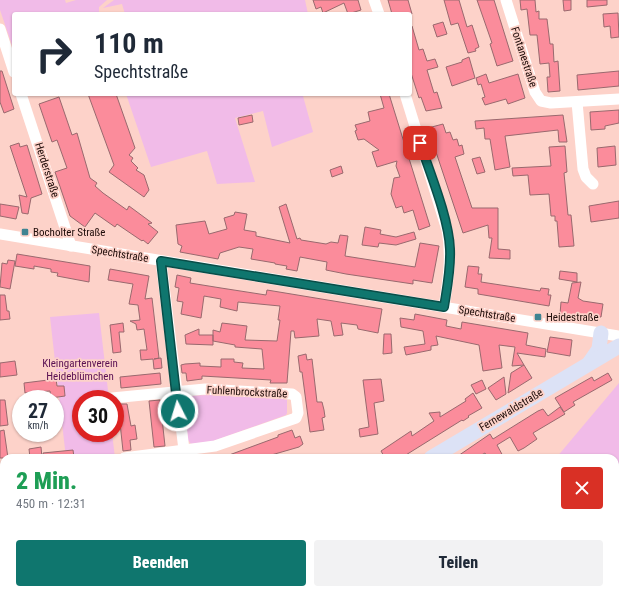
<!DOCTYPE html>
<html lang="de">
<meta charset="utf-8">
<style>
body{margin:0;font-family:"Roboto Condensed",sans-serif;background:#f2f2f3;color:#1f2937;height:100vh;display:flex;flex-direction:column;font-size:15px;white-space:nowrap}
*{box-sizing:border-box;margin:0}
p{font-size:13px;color:#747a83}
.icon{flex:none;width:22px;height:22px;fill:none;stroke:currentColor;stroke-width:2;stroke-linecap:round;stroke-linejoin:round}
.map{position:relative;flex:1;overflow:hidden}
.panel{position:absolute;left:0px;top:454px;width:619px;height:140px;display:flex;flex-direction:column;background:#fff;border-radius:12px 12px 0 0;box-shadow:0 1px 3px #0004}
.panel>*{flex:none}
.guide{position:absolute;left:12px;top:12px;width:400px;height:84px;border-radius:4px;box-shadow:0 1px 3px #0004;background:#fff;color:#1f2937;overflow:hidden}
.speed{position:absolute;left:12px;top:390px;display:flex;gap:8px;font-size:20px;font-weight:700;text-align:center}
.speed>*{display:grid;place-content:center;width:52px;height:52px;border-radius:50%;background:#fff;box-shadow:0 1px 3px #0004;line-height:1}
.speed small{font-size:10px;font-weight:400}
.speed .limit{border:6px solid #d22;background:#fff;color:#111}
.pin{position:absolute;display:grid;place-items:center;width:34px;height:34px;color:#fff;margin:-17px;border-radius:8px;box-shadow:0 2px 6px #0006}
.me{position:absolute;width:44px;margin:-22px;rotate:355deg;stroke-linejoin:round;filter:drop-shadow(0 0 3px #0008)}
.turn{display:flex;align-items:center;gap:14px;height:84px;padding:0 16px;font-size:18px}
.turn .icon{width:52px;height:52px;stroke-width:2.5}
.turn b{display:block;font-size:28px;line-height:34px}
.round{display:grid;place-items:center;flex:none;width:42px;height:42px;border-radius:4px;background:#f2f2f3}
.head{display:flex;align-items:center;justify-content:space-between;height:68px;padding:0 16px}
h1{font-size:24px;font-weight:800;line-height:30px;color:#1e9e55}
.primary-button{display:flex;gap:8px;margin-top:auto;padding:8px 16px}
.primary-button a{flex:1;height:46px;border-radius:4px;background:#0f766e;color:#fff;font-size:16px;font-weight:800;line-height:46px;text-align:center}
.primary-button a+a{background:#f2f2f3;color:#1f2937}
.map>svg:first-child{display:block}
.green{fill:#f1bbe8}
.building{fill:#fb8c9b;stroke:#99696e}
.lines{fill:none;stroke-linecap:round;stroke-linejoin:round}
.street{stroke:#fff;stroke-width:11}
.secondary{stroke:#dce2f6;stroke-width:15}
.route-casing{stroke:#0a4d48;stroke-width:10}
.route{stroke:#0f766e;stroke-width:7}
.poi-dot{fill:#3f8492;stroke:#fdd2c9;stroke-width:1.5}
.labels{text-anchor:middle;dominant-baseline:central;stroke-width:3.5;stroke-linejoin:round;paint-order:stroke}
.street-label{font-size:11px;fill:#1e0c09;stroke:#fdd2c9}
.poi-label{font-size:11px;fill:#1e0c09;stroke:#fdd2c9;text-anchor:start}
.park-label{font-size:11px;fill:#5a1053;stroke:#fdd2c9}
</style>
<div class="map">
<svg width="619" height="594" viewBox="0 0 619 594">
<rect width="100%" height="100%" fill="#fdd2c9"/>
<g class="green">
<path d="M0,0h65l1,3 10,-3h31l-8,7v7h-85v37l-14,-41z"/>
<path d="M114,0h191l3,14h-183l-3,-10 -19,4z"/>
<path d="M126,94h186l-9,2 10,36 -41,15 -9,-36 -28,7 20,64 -38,2 -10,-33 -56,16z"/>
<path d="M99,313l10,86h-28v34h31l3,25h-49l-16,-141z"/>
<path d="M619,383v211h-199l5,-4h190v-132h-59z"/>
<path d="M210,395l73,4 4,1v13l-1,2 -73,26 -22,3 -3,-4 -5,-44z"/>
<path d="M80,590h46l3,4h-49z"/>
</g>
<g class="building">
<path d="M313,0h45l3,10 -13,4 -4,-11 -21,10 -2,-6 -5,2z"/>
<path d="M388,0h20l4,14h-20z"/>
<path d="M444,0h15l8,27 5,-2 7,22 -4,2 1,2 -8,2 -10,-30 -7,2z"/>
<path d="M477,0h17l19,61 -16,5 -7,-22 2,-1z"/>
<path d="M520,0h15l1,12 3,-1v8h8l3,25h3l1,18 4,-1 2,30 -12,1 -1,-15h3l-1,-14 -9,1 -3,-29h-7l-3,-26 -6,1z"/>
<path d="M563,0h8v10l-7,1z"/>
<path d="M587,0h20v5l-20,2z"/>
<path d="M618,13l1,24 -8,1 -1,-12 -6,1 -1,-13z"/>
<path d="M443,22l4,12 -10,3 -4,-12z"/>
<path d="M410,26h2l7,24 4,-1 4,12 8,-2 3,8 -11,3 7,23 3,-1 5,16 -16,3 -5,-14 -2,1 -9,-28z"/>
<path d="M469,57l6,21 -23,8 -6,-19 16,-5v-2z"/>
<path d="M0,71h2l12,38 -10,4 -4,-11z"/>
<path d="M619,71v15l-41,4 -1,-15z"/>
<path d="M486,74l3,9 29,-9 7,24 -17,6 -2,-5 -21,6 -3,-7 3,-1 -4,-13 -3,1 -2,-7z"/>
<path d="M88,94h28l19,54 -6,7 4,3 -2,3 7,7 -2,2 8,5 5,15 -5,7 -35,-25 5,-7z"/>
<path d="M380,94h9l41,132 -11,4 -6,-20 -9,3 -2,-7 -6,2 -5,-14 3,-16 6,-1 -4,-11 1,-5 -20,6 -5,-15 7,-2 -15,-11 -6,1 -3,-9 2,-1 -2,-5 15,-4 -2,-9 16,-4z"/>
<path d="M59,97l13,38 5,-2 13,45 7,5 -2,3 8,7 24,17 2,-4 23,17 -4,1 10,8 -10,12 -5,-4 -1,1 -25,-17 -2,3 -20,-14 -10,14 -15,-11 -15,-44 12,-4 -10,-28 -5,2 -13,-38z"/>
<path d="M619,110v13l-14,3v3l-14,1 -1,-18z"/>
<path d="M252,115l1,7 -14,3 -1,-7z"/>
<path d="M563,115l4,27h-8l-1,-12 -53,6 5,31 -15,3 -5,-31h-5l-1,-11 -8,1 -1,-8z"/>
<path d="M443,124l3,9 4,-1 3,8 4,-1 2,7 3,-1 2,9 -9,3 17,51h26v41l12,1v9l-21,-1 3,-20h-3l-1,-13 -25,8 -35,-105z"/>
<path d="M19,143l1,4 7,-2 15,49 -11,4 -3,16 -6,-1 -3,-18 8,2 -17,-51z"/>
<path d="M565,146l2,26 -3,1 4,42h3l3,31 -15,1 -2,-26h-2v-5h-4l-2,-22 -19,1 -2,-20 -15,1 -1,-8 39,-2 -2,-19z"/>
<path d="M615,146l1,19 -18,2 -1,-19z"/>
<path d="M480,157l5,15 -8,2 -5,-15z"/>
<path d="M341,166l2,7 -11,4 -2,-7z"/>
<path d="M619,201v17l-28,4 -2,-16z"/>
<path d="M0,204l19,3 -3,12 -16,-3z"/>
<path d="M286,204l11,35 3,-1 1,2 25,4 5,-2 7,1 2,-8 8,1 -3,20 70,11 5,-24 19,3 -7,37 -19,-3v4l-67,-10 -20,-4 1,-8 -27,-5 -3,14 -11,-2 1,-3 -12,-2v-1l-24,-4 2,-10 -14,-2 -19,6 -2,6 -38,-7 2,-6 -4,-2 -2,-19 29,-4 4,13 18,-5 -3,-11 10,-3 1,-3 12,2 -3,16 12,2v4l34,7 -11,-36z"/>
<path d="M365,227l16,3 -1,4 16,3 18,-5 2,7 -20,6 -17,-2 -1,4 -16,-2z"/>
<path d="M17,254l73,12 -1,16 -32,-6 1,-3 -7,-1v-3l-17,-3v3l-19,-3z"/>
<path d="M8,260l7,1 -5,28 -10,-2 2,-24 5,1z"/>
<path d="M468,266l11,1 -1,7h4l-1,8 59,9 1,-3 8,1 -1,6h3l-2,11 -71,-12v-5l-13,-2z"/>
<path d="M110,269l39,7 -4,23 7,-1 7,60 -5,1 7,-1 1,10 -8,1 -1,-10 -12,1 -1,-10h7l-3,-21 -7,1 -1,-6 -6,-3 10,-1 -2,-15 -9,-1 4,-20 -25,-4z"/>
<path d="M560,271l17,2v9l-18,-3z"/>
<path d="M177,275l14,3 -1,5 31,5 45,7 1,-5 115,19 -4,24 -20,-4 -1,-4 -16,-2 2,12 -9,1 -3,-15 -14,-2 2,17 -24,2 -1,-7h-3l-4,52h-17l1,-3 -69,-4v3l-15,2 -1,-8h-4l-1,-8 4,-1 15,-1v3l21,1v-8h13v3l9,1 -1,5 22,1 -2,-20 -27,-2v-2l-22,-4v-6v10l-27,-1 -1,-9 14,-6v6h14v-5l7,2 2,-9 25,3 -2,14 32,1 3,-21h-2l2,-14 -42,-4 -1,9 -17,-4 1,-8 -17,-3 -3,22 -20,-4 2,-12 -6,-1 2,-13 -4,-1z"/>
<path d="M581,282l-3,16 5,3 20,3 -2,13 -41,-3 1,-12 7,1 4,-20z"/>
<path d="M0,295h5l2,16h2l1,8 -10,1z"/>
<path d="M415,314l32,6 -1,6 15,3 1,-7 66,11 -2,12 20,4 -1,8 -28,-4 7,12 -12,1 3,-19 -16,-2 3,23 -19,3 -4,-26 -43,-9 2,9 -7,1v4l-25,5 -2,-8 21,-3 -2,-13 -22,-4 -1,-9 14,2z"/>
<path d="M123,323l1,9h-5l2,20 -8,1 -3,-28z"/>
<path d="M384,334h7l1,19 -9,1z"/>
<path d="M550,337l22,3 -2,16 -23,-4z"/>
<path d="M306,354l1,6 5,-1 5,43h5l2,8 1,7 -3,1 2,12 -14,2 -8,-60h-2l-2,-16z"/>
<path d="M15,361l2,14 -17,2v-14z"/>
<path d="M524,365l8,13 -24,15 3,-20z"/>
<path d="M160,373l1,11 -40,4 -1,-11z"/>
<path d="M608,373l4,7 -39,22 2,3 -11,7 -9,-14 37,-21 2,4z"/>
<path d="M504,377l2,17 -10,6 -8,-12z"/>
<path d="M56,379l1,7h7l1,10 -14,2 -1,-7 -25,2 -1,-10z"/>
<path d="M381,379l3,22 -10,2 4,31 -18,3 -1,-8 10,-2 -6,-47z"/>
<path d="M482,380l4,9 -10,5 -5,-9z"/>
<path d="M473,393l9,15 -14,8 1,1 -6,4 -1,-1 -61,38h-16l-4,-7 30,-20 1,5 22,-15 -5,-8 11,-1v5l26,-16 -1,-2z"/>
<path d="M0,400h5l3,25 -8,1z"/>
<path d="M160,400l5,46 -11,1 -5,-46z"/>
<path d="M118,404h9l4,22 4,-1 2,14 -7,1 1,10 -8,1z"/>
<path d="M560,407l5,7 -32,19 4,6 -13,9 -6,3 -8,-14 -13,8 7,13h-16l-3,-5 -9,5h-21l35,-24 3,5 45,-28 5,-2 5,7z"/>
<path d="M4,430l4,28h-8v-27z"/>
<path d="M292,430l3,8 5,-2 3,8 -4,3 -38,11h-40l57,-21v-2z"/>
<path d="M41,447l1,11h-12l-1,-9z"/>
<path d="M73,450l1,7 -30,1 -1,-5z"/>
</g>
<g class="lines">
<g class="street">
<path d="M374,0l5,14"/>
<path d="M506,0l29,92 6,9 10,2 68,-4"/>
<path d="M0,29l14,43"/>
<path d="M21,94l50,152"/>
<path d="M405,94l42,136c5,27 1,51 -3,77"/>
<path d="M577,102l6,67 3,8 7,7"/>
<path d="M0,234l619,102"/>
<path d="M161,261l24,197"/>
<path d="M112,398l93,-9 87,5 4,3 2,16 -2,5 -81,28 -91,12"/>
</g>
<g class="secondary">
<path d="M590,362l9,-13 2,-16"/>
<path d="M431,458l188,-112"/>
<path d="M207,594l6,-4"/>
</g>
</g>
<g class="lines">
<defs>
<path id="route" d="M178,411l-17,-150 283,46c3,-19 7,-38 6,-58 -1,-30 -20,-76 -30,-106"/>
</defs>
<use href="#route" class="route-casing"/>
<use href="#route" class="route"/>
</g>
<g class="poi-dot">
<rect x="21" y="228" width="8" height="8" rx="2"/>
<rect x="534" y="313" width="8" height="8" rx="2"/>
</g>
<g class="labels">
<g class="street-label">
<text transform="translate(524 57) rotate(72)">Fontanestraße</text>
<text transform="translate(47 170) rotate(72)">Herderstraße</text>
<text transform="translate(120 254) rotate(9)">Spechtstraße</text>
<text transform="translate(487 314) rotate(9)">Spechtstraße</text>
<text transform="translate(247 392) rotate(3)">Fuhlenbrockstraße</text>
<text transform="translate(511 410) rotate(-31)">Fernewaldstraße</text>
</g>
<g class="poi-label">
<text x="33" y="232">Bocholter Straße</text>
<text x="546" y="317">Heidestraße</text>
</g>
<g class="park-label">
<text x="80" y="363">Kleingartenverein<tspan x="80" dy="13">Heideblümchen</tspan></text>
</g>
</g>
</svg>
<div class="speed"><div>27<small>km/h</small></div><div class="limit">30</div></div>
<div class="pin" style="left:420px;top:143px;background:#d93025"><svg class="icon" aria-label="arrive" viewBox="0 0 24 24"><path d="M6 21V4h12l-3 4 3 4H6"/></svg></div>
<svg class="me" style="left:178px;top:411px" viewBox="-20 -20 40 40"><circle r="17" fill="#0f766e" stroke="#fff" stroke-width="3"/><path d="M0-11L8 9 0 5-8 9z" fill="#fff"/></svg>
<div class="guide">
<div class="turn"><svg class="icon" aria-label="right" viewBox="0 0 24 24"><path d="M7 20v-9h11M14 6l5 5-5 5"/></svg><div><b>110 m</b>Spechtstraße</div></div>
</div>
<section class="panel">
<div class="head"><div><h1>2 Min.</h1><p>450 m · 12:31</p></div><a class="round" style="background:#d93025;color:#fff"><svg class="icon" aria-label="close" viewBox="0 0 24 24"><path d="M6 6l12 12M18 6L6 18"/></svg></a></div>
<div class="primary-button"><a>Beenden</a><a>Teilen</a></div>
</section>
</div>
